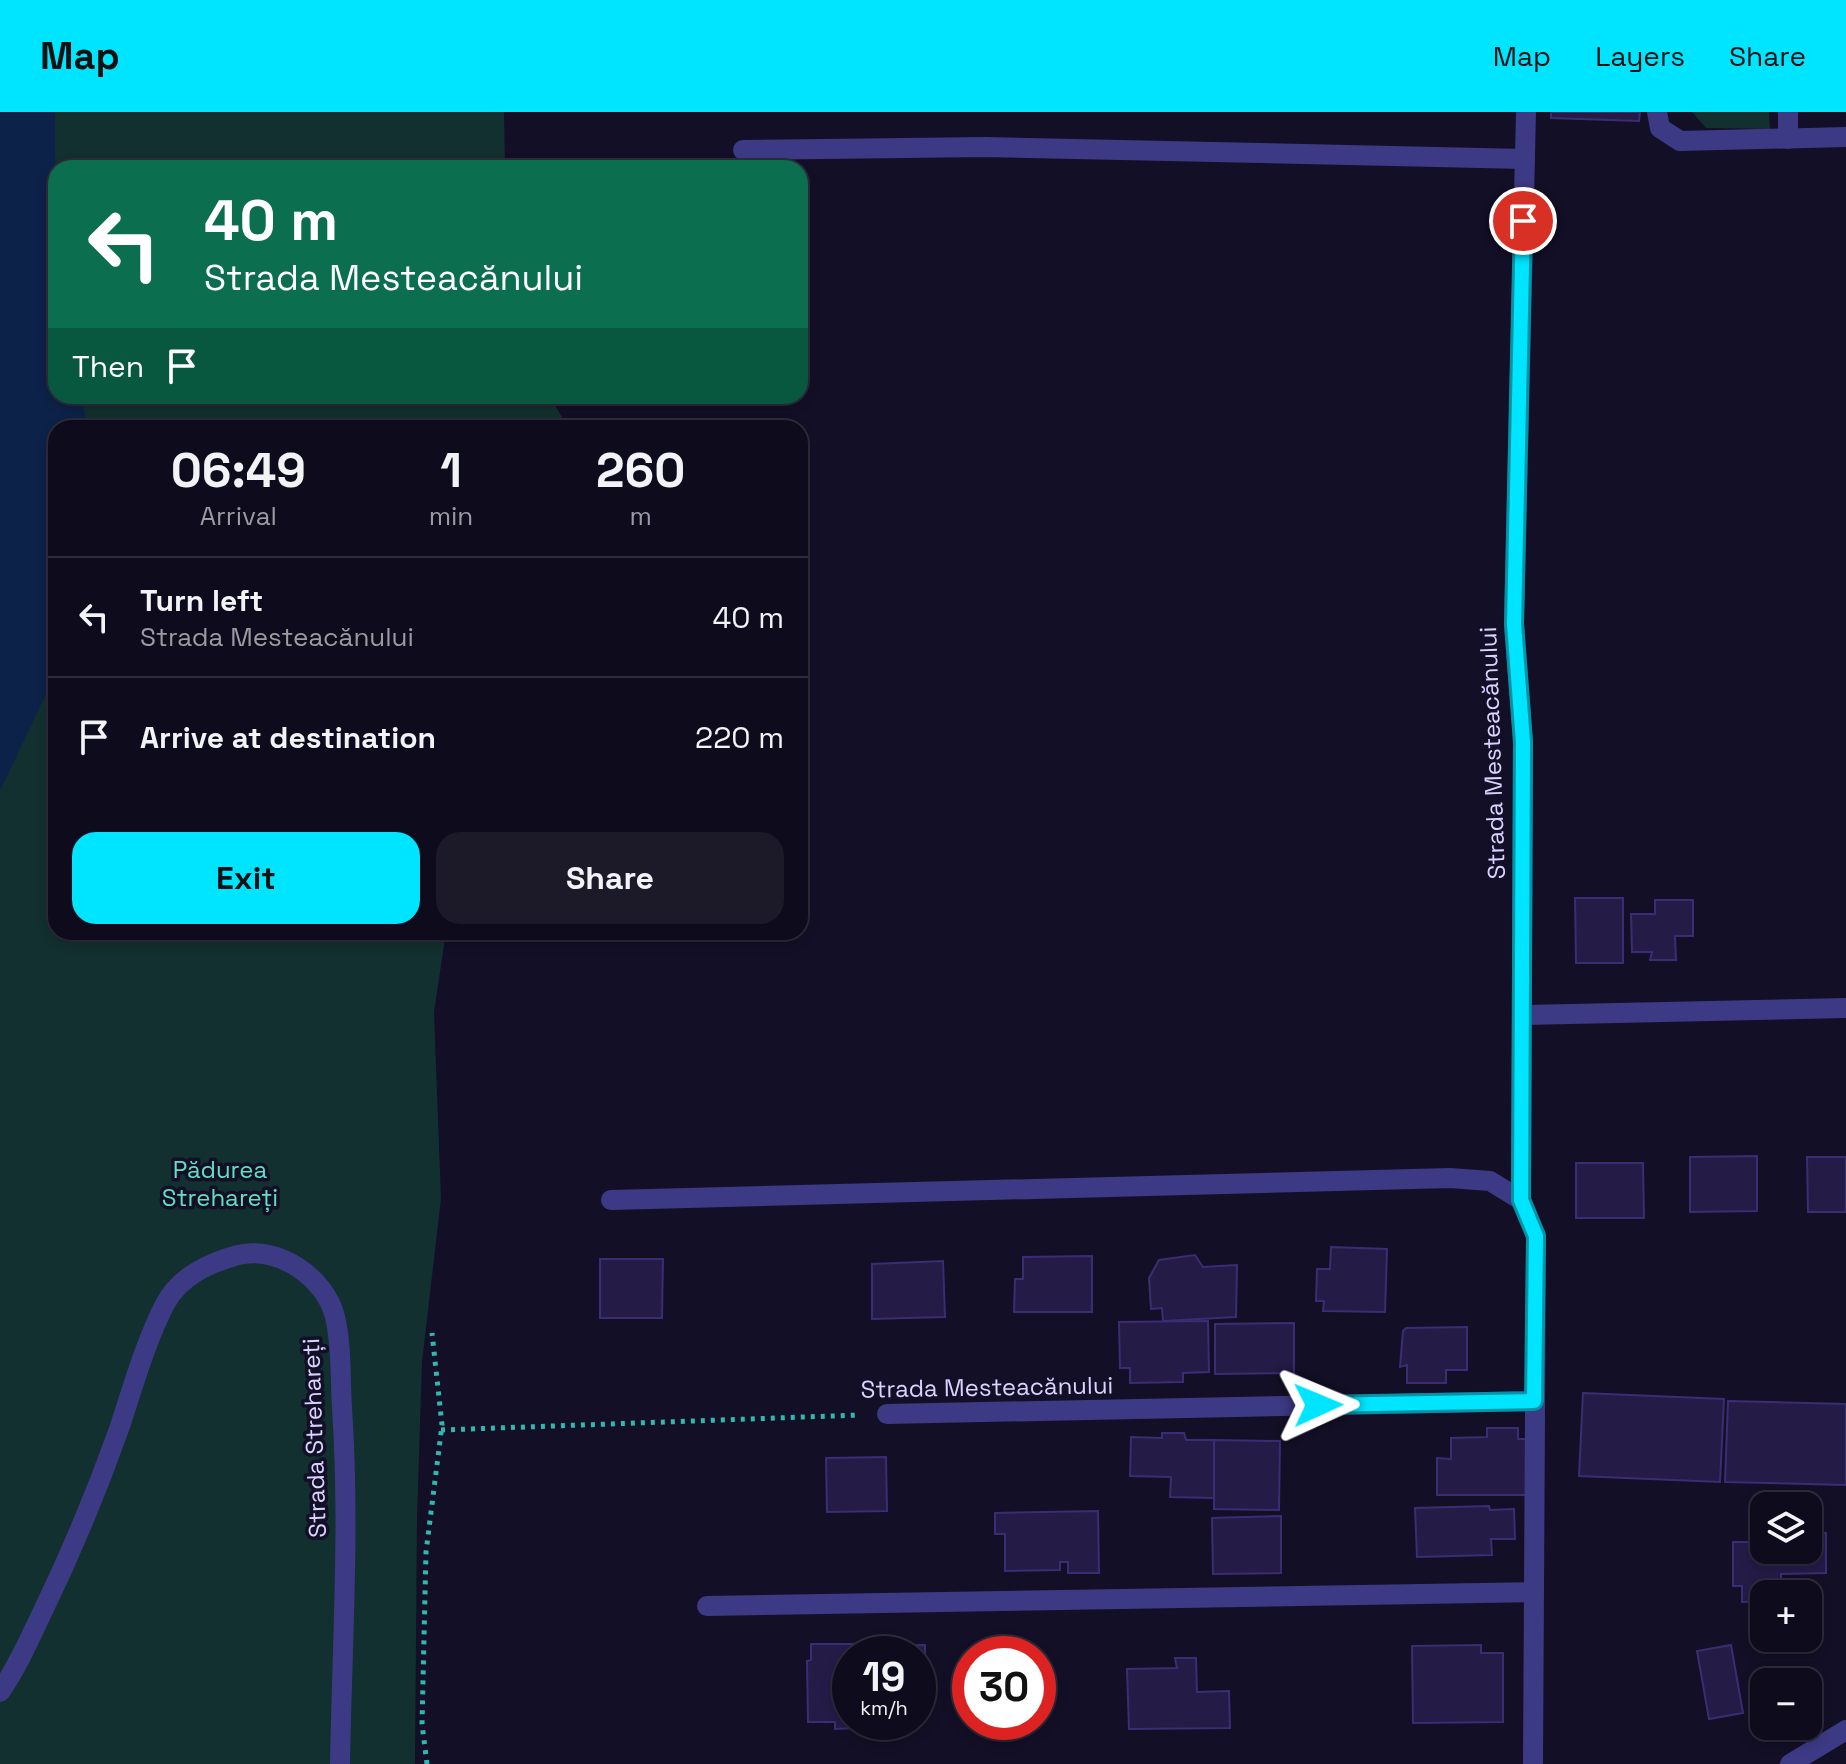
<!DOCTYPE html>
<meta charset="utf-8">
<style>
body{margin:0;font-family:"Space Grotesk",sans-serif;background:#1c1929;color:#f1f3f6;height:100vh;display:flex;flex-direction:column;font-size:30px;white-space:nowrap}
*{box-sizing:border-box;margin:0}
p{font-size:26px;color:#9b9ba3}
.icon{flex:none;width:44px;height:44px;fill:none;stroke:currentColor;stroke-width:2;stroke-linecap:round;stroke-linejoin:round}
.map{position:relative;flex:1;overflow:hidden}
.panel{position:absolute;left:48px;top:308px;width:760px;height:520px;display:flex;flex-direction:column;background:#0e0b1c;border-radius:24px;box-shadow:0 4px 12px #0003,0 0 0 2px #2e2b3b}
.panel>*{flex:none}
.hud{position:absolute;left:48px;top:48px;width:760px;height:244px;border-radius:24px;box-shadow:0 4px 12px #0003,0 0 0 2px #2e2b3b;background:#0b6e4f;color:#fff;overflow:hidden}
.controls{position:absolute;left:1750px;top:1380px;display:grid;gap:16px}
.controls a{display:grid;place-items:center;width:72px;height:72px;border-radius:16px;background:#0e0b1c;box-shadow:0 4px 12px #0003,0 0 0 2px #2e2b3b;font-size:40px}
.speed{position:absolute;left:832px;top:1524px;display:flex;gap:16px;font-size:40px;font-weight:700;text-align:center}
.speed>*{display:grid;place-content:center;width:104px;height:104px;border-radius:50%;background:#0e0b1c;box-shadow:0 4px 12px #0003,0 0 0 2px #2e2b3b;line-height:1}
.speed small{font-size:20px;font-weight:400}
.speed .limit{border:12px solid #d22;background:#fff;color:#111}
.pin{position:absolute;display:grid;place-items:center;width:68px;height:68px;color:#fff;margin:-34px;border:4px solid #fff;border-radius:50%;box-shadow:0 2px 8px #0007}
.me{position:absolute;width:88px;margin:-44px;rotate:89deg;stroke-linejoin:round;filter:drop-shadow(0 0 6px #0008)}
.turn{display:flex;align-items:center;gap:28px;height:168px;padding:0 24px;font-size:36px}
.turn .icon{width:104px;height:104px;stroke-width:2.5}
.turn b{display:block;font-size:56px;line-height:68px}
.then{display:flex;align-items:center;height:76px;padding:0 24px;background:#0003;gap:16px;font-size:30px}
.eta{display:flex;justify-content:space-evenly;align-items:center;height:136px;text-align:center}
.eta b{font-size:48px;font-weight:700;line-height:56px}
.cta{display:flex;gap:16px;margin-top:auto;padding:16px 24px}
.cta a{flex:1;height:92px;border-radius:24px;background:#00e5ff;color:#111;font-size:32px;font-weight:700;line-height:92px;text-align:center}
.cta a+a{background:#1c1929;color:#f1f3f6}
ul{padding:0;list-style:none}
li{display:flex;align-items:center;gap:24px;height:120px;padding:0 24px;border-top:2px solid #2e2b3b}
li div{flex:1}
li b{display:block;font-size:30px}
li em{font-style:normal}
header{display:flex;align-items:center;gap:48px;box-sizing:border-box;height:112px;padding:0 40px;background:#00e5ff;color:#111}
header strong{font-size:38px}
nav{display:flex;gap:44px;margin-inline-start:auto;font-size:28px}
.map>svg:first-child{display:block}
.green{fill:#12302f}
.water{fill:#0c2248}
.building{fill:#241b47;stroke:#3b2d73;stroke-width:2}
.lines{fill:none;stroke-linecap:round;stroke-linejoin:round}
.path{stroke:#2fb8b0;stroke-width:5;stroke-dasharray:4 6;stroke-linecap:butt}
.service{stroke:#3d3a85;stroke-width:20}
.minor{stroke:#3d3a85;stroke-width:20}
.route-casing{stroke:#0095a6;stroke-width:20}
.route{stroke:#00e5ff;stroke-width:14}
.labels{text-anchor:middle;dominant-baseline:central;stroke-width:7;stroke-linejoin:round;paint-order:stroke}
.street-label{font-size:24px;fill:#d9d4ff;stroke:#130f26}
.park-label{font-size:24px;fill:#5fe0c0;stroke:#130f26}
</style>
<header>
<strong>Map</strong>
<nav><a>Map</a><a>Layers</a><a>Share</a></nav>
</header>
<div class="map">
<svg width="1846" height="1652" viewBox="0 0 1846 1652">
<rect width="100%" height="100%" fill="#130f26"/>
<g class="green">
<path d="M0,0h504l1,56h-449v228h493l20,32h-513v504h390l-12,80 7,187 -19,163 -5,156 -2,246h-415z"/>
<path d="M1692,0h77l1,17 -64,-1z"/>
</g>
<path class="water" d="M0,0h55l1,284h26l5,32h-31v245l-56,118z"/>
<g class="building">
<path d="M1551,0h89l-1,9 -88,-3z"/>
<path d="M1575,786h48v65h-47z"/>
<path d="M1655,788h38v36h-18l1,24h-26l2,-8h-20l-1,-38h24z"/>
<path d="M1757,1044v55l-67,1v-55z"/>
<path d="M1807,1045h39v55h-38z"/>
<path d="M1576,1051h67l1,55h-68z"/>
<path d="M1331,1135l56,2 -2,63 -62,-1 1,-10h-8l1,-32h13z"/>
<path d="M1195,1143l8,12 34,-2 -1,52 -73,4 -1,-13 -11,1 -2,-31 10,-18z"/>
<path d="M1092,1144v56h-78l1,-33h8v-22z"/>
<path d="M600,1147h63l-1,59h-62z"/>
<path d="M943,1149l2,56 -73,2v-55z"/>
<path d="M1208,1209l1,51 -26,1v9l-53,1v-15h-10l-1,-46z"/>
<path d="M1294,1211v50l-79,1v-50z"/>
<path d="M1467,1215v43h-21v13h-39v-18l-7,2 3,-36 3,-3z"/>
<path d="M1583,1281l141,6 -4,83 -141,-6z"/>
<path d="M1728,1289l118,3v81l-121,-3z"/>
<path d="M1487,1316h31v11h9v56h-90v-37l14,1v-21l36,-1z"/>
<path d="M1162,1321h22l2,7h28v58l-44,-1 1,-20 -41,-1 1,-39 31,1z"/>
<path d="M1214,1328l66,1 -1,69 -65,-1z"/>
<path d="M886,1345l1,54 -60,1 -1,-54z"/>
<path d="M1489,1394l1,4 24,-1 1,30h-24l1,16 -75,2 -2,-49z"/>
<path d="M1098,1399l1,62h-31v-11h-8v8l-55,1v-37h-10v-21z"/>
<path d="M1281,1404v57l-68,1 -1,-56z"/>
<path d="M1808,1421h18v40l-45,1v20h-17v7l-22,1v-16h-9v-44h31v8h44z"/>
<path d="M811,1532h44v10h-5v68h6v6l-21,1v-7h-27l-1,-61 4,-1z"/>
<path d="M925,1533v57l-7,1v-49h-54v-8z"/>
<path d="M1481,1533v8h22v69l-90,1 -1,-77z"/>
<path d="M1731,1533l12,68 -34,6 -12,-68z"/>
<path d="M1175,1546h21l1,34 32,-1 1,37 -101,1 -2,-60 50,-1z"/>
</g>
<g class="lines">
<g class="path">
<path d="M441,1318l419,-15"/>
<path d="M427,1652l-5,-40 4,-172 16,-127 -10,-92"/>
</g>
<g class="service">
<path d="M1657,0l3,16 20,13 166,-4"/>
<path d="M1788,27v-27"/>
<path d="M743,38l243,-3 539,12"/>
<path d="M0,1580c17,-24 29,-52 42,-79 29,-60 55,-122 77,-184 14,-42 26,-86 46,-125 15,-28 44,-41 73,-49 40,-10 88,23 97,62 7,29 5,62 7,91 8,118 0,237 -2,356"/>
</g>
<g class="minor">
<path d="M1526,0l-12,512 9,118 -2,458 15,36 -3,528"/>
<path d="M1522,903l324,-7"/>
<path d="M611,1088l839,-22 40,3 31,19"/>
<path d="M887,1302l647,-13"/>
<path d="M707,1494l827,-14"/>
<path d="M1790,1652l56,-34"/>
</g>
</g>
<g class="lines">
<defs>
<path id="route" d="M1318,1293l216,-4 2,-165 -15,-36 2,-458 -9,-118 9,-403"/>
</defs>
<use href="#route" class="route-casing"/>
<use href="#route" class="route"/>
</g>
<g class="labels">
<g class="street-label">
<text transform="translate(1492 641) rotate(-92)">Strada Mesteacănului</text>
<text transform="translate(987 1275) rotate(-1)">Strada Mesteacănului</text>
<text transform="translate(314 1326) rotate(-92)">Strada Strehareți</text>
</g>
<g class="park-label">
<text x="220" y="1057">Pădurea<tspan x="220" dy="28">Strehareți</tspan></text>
</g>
</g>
</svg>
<div class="controls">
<a><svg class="icon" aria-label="layers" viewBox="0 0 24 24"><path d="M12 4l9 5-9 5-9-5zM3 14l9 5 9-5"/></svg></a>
<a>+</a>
<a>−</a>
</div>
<div class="speed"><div>19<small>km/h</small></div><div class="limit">30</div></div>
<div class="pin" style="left:1523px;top:109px;background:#d93025"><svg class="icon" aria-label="arrive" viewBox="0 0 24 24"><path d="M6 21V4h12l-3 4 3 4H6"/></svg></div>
<svg class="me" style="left:1318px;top:1293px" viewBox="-20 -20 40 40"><path d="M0-17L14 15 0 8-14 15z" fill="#00e5ff" stroke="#fff" stroke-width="4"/></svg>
<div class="hud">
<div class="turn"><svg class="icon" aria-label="left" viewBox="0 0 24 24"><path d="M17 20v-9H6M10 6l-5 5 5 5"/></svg><div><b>40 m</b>Strada Mesteacănului</div></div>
<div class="then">Then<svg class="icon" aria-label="arrive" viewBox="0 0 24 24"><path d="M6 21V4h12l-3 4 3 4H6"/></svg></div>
</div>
<section class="panel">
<div class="eta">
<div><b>06:49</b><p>Arrival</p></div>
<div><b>1</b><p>min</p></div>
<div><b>260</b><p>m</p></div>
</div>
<ul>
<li><svg class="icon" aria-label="left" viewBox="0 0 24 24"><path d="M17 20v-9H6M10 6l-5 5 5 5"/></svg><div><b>Turn left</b><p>Strada Mesteacănului</p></div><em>40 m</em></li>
<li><svg class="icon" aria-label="arrive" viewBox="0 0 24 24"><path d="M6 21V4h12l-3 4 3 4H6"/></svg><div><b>Arrive at destination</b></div><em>220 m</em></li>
</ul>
<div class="cta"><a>Exit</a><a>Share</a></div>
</section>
</div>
